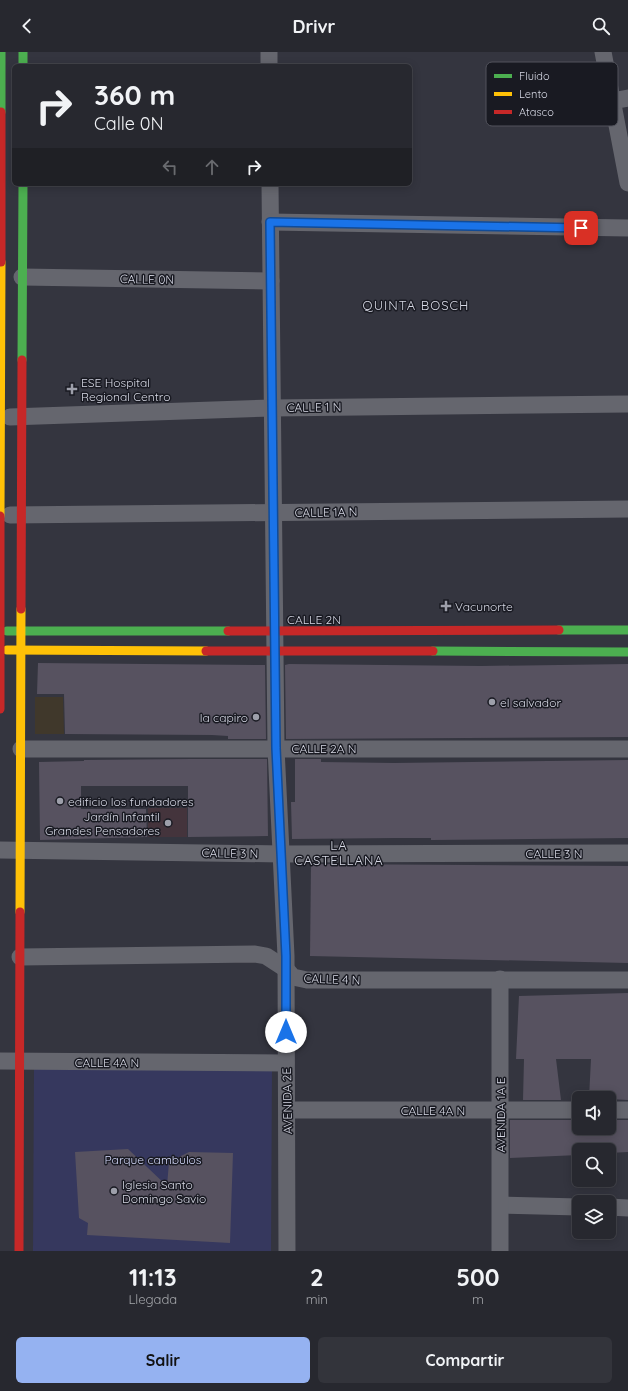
<!DOCTYPE html>
<html lang="es">
<meta charset="utf-8">
<style>
body{margin:0;font-family:Quicksand,sans-serif;background:#33343b;color:#f1f3f6;height:100vh;display:flex;flex-direction:column;font-size:15px;white-space:nowrap}
*{box-sizing:border-box;margin:0}
p{font-size:13px;color:#a4a6aa}
.icon{flex:none;width:22px;height:22px;fill:none;stroke:currentColor;stroke-width:2;stroke-linecap:round;stroke-linejoin:round}
.map{position:relative;height:1199px;overflow:hidden}
.details{display:flex;flex-direction:column;background:#27282f;flex:1}
.details>*{flex:none}
.top-card{position:absolute;left:12px;top:12px;width:400px;height:122px;border-radius:6px;box-shadow:0 2px 10px #0003,0 0 0 1px #43444b;background:#27282f;color:#f1f3f6;overflow:hidden}
.buttons{position:absolute;left:572px;top:1039px;display:grid;gap:8px}
.buttons a{display:grid;place-items:center;width:44px;height:44px;border-radius:6px;background:#27282f;box-shadow:0 2px 10px #0003,0 0 0 1px #43444b;font-size:20px}
.pin{position:absolute;display:grid;place-items:center;width:34px;height:34px;color:#fff;margin:-17px;border-radius:8px;box-shadow:0 2px 6px #0006}
.me{position:absolute;width:44px;margin:-22px;rotate:0deg;stroke-linejoin:round;filter:drop-shadow(0 0 3px #0008)}
.turn{display:flex;align-items:center;gap:14px;height:84px;padding:0 16px;font-size:18px}
.turn .icon{width:52px;height:52px;stroke-width:2.5}
.turn b{display:block;font-size:28px;line-height:34px}
.lanes{display:flex;align-items:center;height:38px;padding:0 16px;background:#0003;justify-content:center;gap:20px;direction:ltr}
.lanes .off{opacity:.35}
.eta{display:flex;justify-content:space-evenly;align-items:center;height:68px;text-align:center}
.eta b{font-size:24px;font-weight:700;line-height:28px}
.primary-button{display:flex;gap:8px;margin-top:auto;padding:8px 16px}
.primary-button a{flex:1;height:46px;border-radius:6px;background:#95b2f1;color:#111;font-size:16px;font-weight:700;line-height:46px;text-align:center}
.primary-button a+a{background:#33343b;color:#f1f3f6}
header{display:flex;justify-content:space-between;align-items:center;height:52px;padding:0 16px;background:#27282f;font-size:18px;font-weight:700}
.map>svg:first-child{display:block}
.commercial{fill:#40382b}
.education{fill:#44343c}
.green{fill:#36385e}
.building{fill:#575260}
.lines{fill:none;stroke-linecap:round;stroke-linejoin:round}
.street{stroke:#65666e;stroke-width:17}
.fast{stroke:#4caf50;stroke-width:9}
.slow{stroke:#ffc107;stroke-width:9}
.jam{stroke:#c62828;stroke-width:9}
.route-casing{stroke:#114b97;stroke-width:10}
.route{stroke:#1a73e8;stroke-width:7}
.poi-dot{fill:#9d9faa;stroke:#191a22;stroke-width:1.5}
.labels{text-anchor:middle;dominant-baseline:central;stroke-width:3;stroke-linejoin:round;paint-order:stroke}
.street-label{font-size:12px;fill:#d6d8e4;stroke:#191a22}
.poi-label{font-size:12px;fill:#d6d8e4;stroke:#191a22;text-anchor:start}
.park-label{font-size:12px;fill:#d4d9fa;stroke:#191a22}
.neighbourhood-label{font-size:13px;letter-spacing:1px;fill:#d6d8e4;stroke:#191a22}
.key{fill:#191a22;stroke:#52535c;stroke-width:1}
.key-label{font-size:11px;fill:#d6d8e4}
</style>
<header><svg class="icon" aria-label="back" viewBox="0 0 24 24"><path d="M15 5l-7 7 7 7"/></svg>Drivr<svg class="icon" aria-label="search" viewBox="0 0 24 24"><circle cx="10" cy="10" r="6"/><path d="M15 15l6 6"/></svg></header>
<div class="map">
<svg width="628" height="1199" viewBox="0 0 628 1199">
<rect width="100%" height="100%" fill="#34353f"/>
<path class="commercial" d="M35,645h28l1,37h-29z"/>
<rect class="education" x="148" y="756" width="39" height="29"/>
<path class="green" d="M34,1015l238,1 -1,183h-238z"/>
<g class="building">
<path d="M38,611l227,2 1,74h-38v-3l-16,-1 -147,-1 -1,-40h-27z"/>
<path d="M289,612l192,2 147,-2v73l-342,2 -1,-74z"/>
<path d="M191,707h76l1,77 -80,1v-51h-107v23h65l1,28 -107,3 -1,-78 45,-1v-1z"/>
<path d="M295,707h26v3l73,1 234,-3v78l-197,2v-2h-35l-104,1 -1,-37h4z"/>
<path d="M311,812l317,2v97l-318,-7z"/>
<path d="M628,941v107l-39,-2 2,-39h-35l5,41h-38l1,-41h-8l3,-63z"/>
<path d="M510,1068h69v8h30v-8h19v32l-19,1v-3h-30v5l-69,3z"/>
<path d="M128,1097l39,37 2,-24 20,-10 44,1 -3,90 -143,-8 1,-12 -9,-5 -4,-66z"/>
</g>
<g class="lines">
<g class="street">
<path d="M269,0v14"/>
<path d="M603,0l25,131"/>
<path d="M612,49l16,-3"/>
<path d="M270,132l6,564 10,208 1,295"/>
<path d="M270,170l358,6"/>
<path d="M22,225l249,4"/>
<path d="M10,365l262,-9 356,-4"/>
<path d="M10,463l618,-6"/>
<path d="M21,697h607"/>
<path d="M0,798l282,4 346,-1"/>
<path d="M20,905l235,-3 11,2 20,13 7,8 14,3h321"/>
<path d="M0,1009l286,2"/>
<path d="M287,1058h292"/>
<path d="M609,1058h19"/>
<path d="M501,1153l78,2"/>
<path d="M609,1155l19,1"/>
<path d="M500,1199v-272"/>
</g>
<g class="fast">
<path d="M23,0v14"/>
<path d="M1,60v-60"/>
<path d="M22,308l1,-176"/>
<path d="M559,578h69"/>
<path d="M7,579h221"/>
<path d="M433,599l195,1"/>
</g>
<g class="slow">
<path d="M0,464l1,-254"/>
<path d="M7,598l199,1"/>
<path d="M20,860l1,-303"/>
</g>
<g class="jam">
<path d="M1,210v-150"/>
<path d="M21,557l1,-249"/>
<path d="M228,579l331,-1"/>
<path d="M206,599h227"/>
<path d="M0,657v-193"/>
<path d="M19,1199l1,-339"/>
</g>
</g>
<g class="lines">
<defs>
<path id="route" d="M286,980v-76l-10,-208 -6,-526 311,6"/>
</defs>
<use href="#route" class="route-casing"/>
<use href="#route" class="route"/>
</g>
<g class="poi-dot">
<path d="M70 331h4v4h4v4h-4v4h-4v-4h-4v-4h4z"/>
<path d="M444 548h4v4h4v4h-4v4h-4v-4h-4v-4h4z"/>
<circle cx="492" cy="650" r="4"/>
<circle cx="256" cy="665" r="4"/>
<circle cx="60" cy="749" r="4"/>
<circle cx="168" cy="771" r="4"/>
<circle cx="114" cy="1139" r="4"/>
</g>
<g class="labels">
<g class="street-label">
<text transform="translate(147 227) rotate(1)">CALLE 0N</text>
<text transform="translate(314 355) rotate(-1)">CALLE 1 N</text>
<text transform="translate(326 460) rotate(-1)">CALLE 1A N</text>
<text x="314" y="567">CALLE 2N</text>
<text x="324" y="696">CALLE 2A N</text>
<text transform="translate(230 801) rotate(1)">CALLE 3 N</text>
<text x="554" y="801">CALLE 3 N</text>
<text transform="translate(332 927) rotate(2)">CALLE 4 N</text>
<text x="107" y="1010">CALLE 4A N</text>
<text transform="translate(287 1049) rotate(-91)">AVENIDA 2E</text>
<text x="433" y="1058">CALLE 4A N</text>
<text transform="translate(500 1063) rotate(-90)">AVENIDA 1A E</text>
</g>
<g class="poi-label">
<text x="81" y="330">ESE Hospital<tspan x="81" dy="14">Regional Centro</tspan></text>
<text x="455" y="554">Vacunorte</text>
<text x="500" y="650">el salvador</text>
<text x="248" y="665" text-anchor="end">la capiro</text>
<text x="68" y="749">edificio los fundadores</text>
<text x="160" y="764" text-anchor="end">Jardín Infantil<tspan x="160" dy="14">Grandes Pensadores</tspan></text>
<text x="122" y="1132">Iglesia Santo<tspan x="122" dy="14">Domingo Savio</tspan></text>
</g>
<g class="park-label">
<text x="153" y="1107">Parque cambulos</text>
</g>
<g class="neighbourhood-label">
<text x="416" y="253">QUINTA BOSCH</text>
<text x="339" y="793">LA<tspan x="339" dy="15">CASTELLANA</tspan></text>
</g>
</g>
<rect x="486" y="10" width="132" height="64" rx="6" class="key"/>
<rect x="494" y="22" width="18" height="4" fill="#4caf50"/>
<rect x="494" y="40" width="18" height="4" fill="#ffc107"/>
<rect x="494" y="58" width="18" height="4" fill="#c62828"/>
<g class="key-label">
<text x="519" y="28">Fluido</text>
<text x="519" y="46">Lento</text>
<text x="519" y="64">Atasco</text>
</g>
</svg>
<div class="buttons">
<a><svg class="icon" aria-label="sound" viewBox="0 0 24 24"><path d="M4 9h4l5-4v14l-5-4H4zM17 9q2 3 0 6"/></svg></a>
<a><svg class="icon" aria-label="search" viewBox="0 0 24 24"><circle cx="10" cy="10" r="6"/><path d="M15 15l6 6"/></svg></a>
<a><svg class="icon" aria-label="layers" viewBox="0 0 24 24"><path d="M12 4l9 5-9 5-9-5zM3 14l9 5 9-5"/></svg></a>
</div>
<div class="pin" style="left:581px;top:176px;background:#d93025"><svg class="icon" aria-label="arrive" viewBox="0 0 24 24"><path d="M6 21V4h12l-3 4 3 4H6"/></svg></div>
<svg class="me" style="left:286px;top:980px" viewBox="-20 -20 40 40"><circle r="19" fill="#fff"/><path d="M0-13L10 11 0 6-10 11z" fill="#1a73e8"/></svg>
<div class="top-card">
<div class="turn"><svg class="icon" aria-label="right" viewBox="0 0 24 24"><path d="M7 20v-9h11M14 6l5 5-5 5"/></svg><div><b>360 m</b>Calle 0N</div></div>
<div class="lanes"><svg class="icon off" aria-label="left" viewBox="0 0 24 24"><path d="M17 20v-9H6M10 6l-5 5 5 5"/></svg><svg class="icon off" aria-label="ahead" viewBox="0 0 24 24"><path d="M12 20V5M6 11l6-6 6 6"/></svg><svg class="icon" aria-label="right" viewBox="0 0 24 24"><path d="M7 20v-9h11M14 6l5 5-5 5"/></svg></div>
</div>
</div>
<section class="details">
<div class="eta">
<div><b>11:13</b><p>Llegada</p></div>
<div><b>2</b><p>min</p></div>
<div><b>500</b><p>m</p></div>
</div>
<div class="primary-button"><a>Salir</a><a>Compartir</a></div>
</section>
